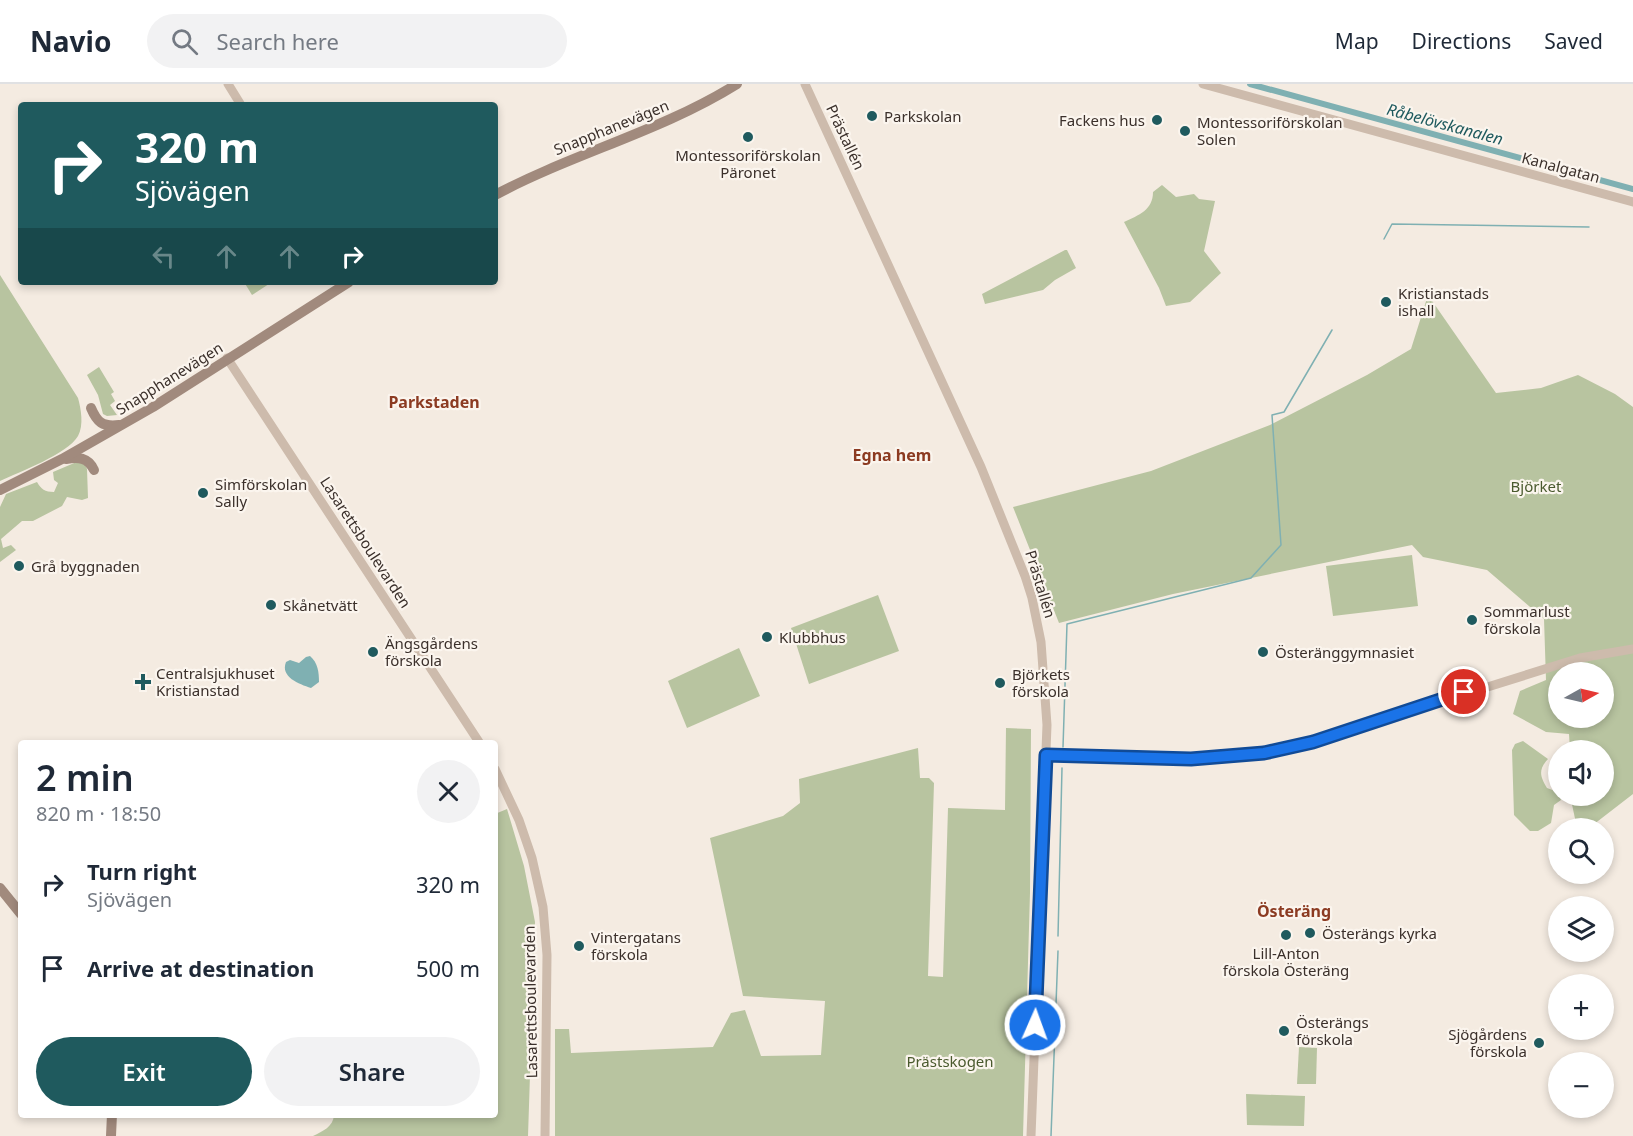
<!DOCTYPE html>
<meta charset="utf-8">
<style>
body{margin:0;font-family:"Noto Sans",sans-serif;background:#f2f2f3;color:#1f2937;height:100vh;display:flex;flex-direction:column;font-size:22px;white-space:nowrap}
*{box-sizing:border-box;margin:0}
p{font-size:20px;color:#747a83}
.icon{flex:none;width:33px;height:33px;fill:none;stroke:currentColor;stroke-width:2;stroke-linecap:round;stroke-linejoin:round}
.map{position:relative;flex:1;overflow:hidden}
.details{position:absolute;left:18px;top:656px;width:480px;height:378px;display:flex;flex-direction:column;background:#fff;border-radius:6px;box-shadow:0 3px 9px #0003}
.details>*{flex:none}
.banner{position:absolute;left:18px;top:18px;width:480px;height:183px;border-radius:6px;box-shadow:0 3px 9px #0003;background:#1f5a5e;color:#fff;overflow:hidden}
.needle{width:39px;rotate:82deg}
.tools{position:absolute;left:1548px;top:578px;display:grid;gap:12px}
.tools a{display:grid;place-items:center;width:66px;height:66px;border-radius:50%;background:#fff;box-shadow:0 3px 9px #0003;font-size:30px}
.pin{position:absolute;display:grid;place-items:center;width:51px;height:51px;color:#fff;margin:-26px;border:3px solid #fff;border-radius:50%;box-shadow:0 2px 6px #0007}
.me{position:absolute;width:66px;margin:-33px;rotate:2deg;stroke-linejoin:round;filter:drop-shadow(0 0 4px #0008)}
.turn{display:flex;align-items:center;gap:21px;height:126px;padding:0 18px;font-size:27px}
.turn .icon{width:78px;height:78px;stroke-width:2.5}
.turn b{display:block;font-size:42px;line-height:51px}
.lanes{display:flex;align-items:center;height:57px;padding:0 18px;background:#0003;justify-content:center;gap:30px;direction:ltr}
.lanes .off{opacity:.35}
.round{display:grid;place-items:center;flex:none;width:63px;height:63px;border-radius:32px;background:#f2f2f3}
.headline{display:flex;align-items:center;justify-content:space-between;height:102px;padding:0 18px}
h1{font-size:36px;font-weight:600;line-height:45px}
.primary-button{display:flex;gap:12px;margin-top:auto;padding:12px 18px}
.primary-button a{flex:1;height:69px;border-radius:36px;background:#1f5a5e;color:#fff;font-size:24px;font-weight:600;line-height:69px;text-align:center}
.primary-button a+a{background:#f2f2f3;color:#1f2937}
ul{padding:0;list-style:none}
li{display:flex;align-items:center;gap:18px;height:84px;padding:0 18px}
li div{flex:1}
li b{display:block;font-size:22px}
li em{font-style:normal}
header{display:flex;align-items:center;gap:36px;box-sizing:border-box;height:84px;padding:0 30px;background:#fff;border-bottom:2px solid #e0e1e3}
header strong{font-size:28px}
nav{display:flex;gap:33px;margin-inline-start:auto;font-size:21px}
.search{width:420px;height:54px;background:#f2f2f3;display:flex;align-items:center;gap:15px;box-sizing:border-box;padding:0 21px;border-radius:33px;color:#747a83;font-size:22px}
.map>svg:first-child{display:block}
.green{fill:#b8c4a0;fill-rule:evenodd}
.water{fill:#7fb0b2}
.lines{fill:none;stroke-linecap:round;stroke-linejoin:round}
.stream{stroke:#7fb0b2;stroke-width:1.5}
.canal{stroke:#7fb0b2;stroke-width:6}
.tertiary{stroke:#cdbbac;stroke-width:9}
.secondary{stroke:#a18a7d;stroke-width:10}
.route-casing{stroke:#114b97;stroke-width:15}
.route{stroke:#1a73e8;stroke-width:10}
.poi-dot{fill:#1f5a5e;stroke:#fbf5ee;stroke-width:2}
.labels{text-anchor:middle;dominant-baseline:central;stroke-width:4.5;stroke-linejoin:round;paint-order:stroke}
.poi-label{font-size:15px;fill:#3b302b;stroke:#fbf5ee;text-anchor:start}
.street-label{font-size:15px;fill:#3b302b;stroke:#fbf5ee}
.park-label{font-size:15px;fill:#4a5a2e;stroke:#fbf5ee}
.water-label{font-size:16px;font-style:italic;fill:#1f5a5e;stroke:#fbf5ee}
.neighbourhood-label{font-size:16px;font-weight:bold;fill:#8c3b22;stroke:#fbf5ee}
</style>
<header>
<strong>Navio</strong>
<div class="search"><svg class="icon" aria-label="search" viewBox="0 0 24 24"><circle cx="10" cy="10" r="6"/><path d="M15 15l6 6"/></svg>Search here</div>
<nav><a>Map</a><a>Directions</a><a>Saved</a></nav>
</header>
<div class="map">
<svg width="1633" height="1052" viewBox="0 0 1633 1052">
<rect width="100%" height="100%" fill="#f4ebe1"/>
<g class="green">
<path d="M1162,101l14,12 18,-3 5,5 16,2 -11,50 17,22 -31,29 -24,4 -7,-18 -35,-66c15,-7 29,-12 29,-30z"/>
<path d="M1065,166h2l9,18 -21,12 -12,10 -58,14 -3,-10z"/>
<path d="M0,191l78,123c3,11 6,27 0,38 -10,18 -59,36 -78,45z"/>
<path d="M244,198h28l-20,13z"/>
<path d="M1428,211l68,98 45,-5 37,-13 37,19 18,13v387l-44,34h-12l-7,-33h34v-45h-34l-1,-16 -23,-2 -33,-18 7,-23 26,-11 -2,-61 -57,-49 -64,-13 -11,-12 -239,49 -114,29 -46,-116 138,-36 119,-46 97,-50 44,-26zM1558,588h46v45h-46z"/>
<path d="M99,283l15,25 -3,2 4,7 -5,4 7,10 -10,1 -4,-2 -5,-19 -11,-20z"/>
<path d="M79,377l6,4 2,4 1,29 -6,2 -15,-3 -5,9 -29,15h-11l-21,18 2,9 8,-3 5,5 -16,12v-55l6,-13 31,-12c4,7 8,10 17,10l4,-9 -4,-3 -1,-8z"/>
<path d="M1412,471l6,51 -85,10 -7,-50z"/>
<path d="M878,511l21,56 -90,33 -18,-56z"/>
<path d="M739,564l21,48 -73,32 -19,-47z"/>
<path d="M1006,644l25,1 -1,164 -7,243h-468v-107h14l2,24 142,-6 18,-34 14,-3 16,46 60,-1 4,-54 -82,-5 -33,-158 73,-22 17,-13 -1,-24 119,-31 2,30h9l5,5 -6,193 15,1 5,-169 57,2z"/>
<path d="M1523,657l25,18c-10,11 -8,17 -1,29l11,4 3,8 -7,5 -3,18 -13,8h-8l-16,-16 -2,-65 3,-6z"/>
<path d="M507,725l17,57 11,56 -7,214h-215c10,-5 20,-9 21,-21l161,-1v-300z"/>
<path d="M1299,963l18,1 -1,36h-19z"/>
<path d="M1246,1010l59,2 -1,30 -57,-1z"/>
</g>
<path class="water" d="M310,572c8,7 9,16 9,26l-8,6c-12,-4 -31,-11 -25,-26l4,-2 9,3 7,-6z"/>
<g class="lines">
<g class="stream">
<path d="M1384,155l8,-15 197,3"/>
<path d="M1063,663l4,-123 184,-46 30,-33 -9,-130 12,-3 48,-82"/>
<path d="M1058,852l4,-168"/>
<path d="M1051,1052l7,-185"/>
</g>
<path class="canal" d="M1250,0l383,105"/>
<g class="tertiary">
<path d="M228,0l13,21"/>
<path d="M805,0l176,383 44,109 7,22 9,44 6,83 -16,411"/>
<path d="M1203,0l430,118"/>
<path d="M227,274l252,384"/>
<path d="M1045,671l146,4 73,-6 49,-11 149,-49 16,-3 102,-32 53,-9"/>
<path d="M495,685l24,51 13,38 11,49 4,48 -2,181"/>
</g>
<g class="secondary">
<path d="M495,111c79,-42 167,-64 242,-111"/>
<path d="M91,324c6,14 11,19 28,17"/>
<path d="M66,375c12,-2 22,-2 28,11"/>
<path d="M0,406l62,-31 91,-52 196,-125"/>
<path d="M0,804l21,26"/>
<path d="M111,1052l1,-22"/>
</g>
</g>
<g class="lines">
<defs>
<path id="route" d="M1035,941l11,-270 145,4 73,-6 49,-11 151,-50"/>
</defs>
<use href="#route" class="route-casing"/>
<use href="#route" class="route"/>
</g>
<g class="poi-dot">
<circle cx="872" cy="32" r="6"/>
<circle cx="1157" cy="36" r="6"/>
<circle cx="1185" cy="47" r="6"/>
<circle cx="748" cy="53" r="6"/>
<circle cx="1386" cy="218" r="6"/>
<circle cx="203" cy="409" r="6"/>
<circle cx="19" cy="482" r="6"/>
<circle cx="271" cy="521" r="6"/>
<circle cx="1472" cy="536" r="6"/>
<circle cx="767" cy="553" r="6"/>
<circle cx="373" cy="568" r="6"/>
<circle cx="1263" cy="568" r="6"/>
<path d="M140 589h6v6h6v6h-6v6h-6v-6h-6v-6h6z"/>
<circle cx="1000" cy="599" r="6"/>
<circle cx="1310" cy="849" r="6"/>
<circle cx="1286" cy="851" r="6"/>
<circle cx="579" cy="862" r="6"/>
<circle cx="1284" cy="947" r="6"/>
<circle cx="1539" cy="959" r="6"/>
</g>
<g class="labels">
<g class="poi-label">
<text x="884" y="32">Parkskolan</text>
<text x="1145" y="36" text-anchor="end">Fackens hus</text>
<text x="1197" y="38">Montessoriförskolan<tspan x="1197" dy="17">Solen</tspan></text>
<text x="748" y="71" text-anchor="middle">Montessoriförskolan<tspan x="748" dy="17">Päronet</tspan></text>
<text x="1398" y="209">Kristianstads<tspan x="1398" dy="17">ishall</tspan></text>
<text x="215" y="400">Simförskolan<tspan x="215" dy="17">Sally</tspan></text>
<text x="31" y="482">Grå byggnaden</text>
<text x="283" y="521">Skånetvätt</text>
<text x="1484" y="527">Sommarlust<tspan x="1484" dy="17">förskola</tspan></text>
<text x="779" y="553">Klubbhus</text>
<text x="385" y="559">Ängsgårdens<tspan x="385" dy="17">förskola</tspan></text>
<text x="1275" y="568">Österänggymnasiet</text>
<text x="156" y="589">Centralsjukhuset<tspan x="156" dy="17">Kristianstad</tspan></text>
<text x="1012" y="590">Björkets<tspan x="1012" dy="17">förskola</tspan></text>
<text x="1322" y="849">Österängs kyrka</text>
<text x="591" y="853">Vintergatans<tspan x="591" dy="17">förskola</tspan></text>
<text x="1286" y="869" text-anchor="middle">Lill-Anton<tspan x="1286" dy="17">förskola Österäng</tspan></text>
<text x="1296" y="938">Österängs<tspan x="1296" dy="17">förskola</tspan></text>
<text x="1527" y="950" text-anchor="end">Sjögårdens<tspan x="1527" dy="17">förskola</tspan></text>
</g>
<g class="street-label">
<text transform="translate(611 43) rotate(-22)">Snapphanevägen</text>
<text transform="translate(846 53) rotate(65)">Prästallén</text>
<text transform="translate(1561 83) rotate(15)">Kanalgatan</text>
<text transform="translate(169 294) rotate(-32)">Snapphanevägen</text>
<text transform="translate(366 458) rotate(57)">Lasarettsboulevarden</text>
<text transform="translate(1041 500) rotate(73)">Prästallén</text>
<text transform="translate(530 918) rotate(-91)">Lasarettsboulevarden</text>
</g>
<g class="park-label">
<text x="1536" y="402">Björket</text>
<text x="950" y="977">Prästskogen</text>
</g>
<g class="water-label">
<text transform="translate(1445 40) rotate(15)">Råbelövskanalen</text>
</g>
<g class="neighbourhood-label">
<text x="434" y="318">Parkstaden</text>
<text x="892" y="371">Egna hem</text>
<text x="1294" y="827">Österäng</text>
</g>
</g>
</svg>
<div class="tools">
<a><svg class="needle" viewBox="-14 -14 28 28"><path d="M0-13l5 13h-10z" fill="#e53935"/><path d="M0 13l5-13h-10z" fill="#747a83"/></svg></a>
<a><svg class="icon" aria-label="sound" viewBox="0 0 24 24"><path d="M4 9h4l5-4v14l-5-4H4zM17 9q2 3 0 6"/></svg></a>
<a><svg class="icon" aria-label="search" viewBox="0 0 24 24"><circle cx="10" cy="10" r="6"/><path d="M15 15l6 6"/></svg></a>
<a><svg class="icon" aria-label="layers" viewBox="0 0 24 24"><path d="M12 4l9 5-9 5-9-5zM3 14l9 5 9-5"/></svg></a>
<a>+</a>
<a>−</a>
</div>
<div class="pin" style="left:1464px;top:608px;background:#d93025"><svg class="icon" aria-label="arrive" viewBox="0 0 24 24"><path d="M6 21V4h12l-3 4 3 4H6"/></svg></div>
<svg class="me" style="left:1035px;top:941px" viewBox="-20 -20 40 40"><circle r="17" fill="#1a73e8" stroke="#fff" stroke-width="3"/><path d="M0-11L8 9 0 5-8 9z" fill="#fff"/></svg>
<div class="banner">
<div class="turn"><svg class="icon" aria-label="right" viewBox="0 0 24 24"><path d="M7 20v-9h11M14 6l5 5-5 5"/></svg><div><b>320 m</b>Sjövägen</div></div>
<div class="lanes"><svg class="icon off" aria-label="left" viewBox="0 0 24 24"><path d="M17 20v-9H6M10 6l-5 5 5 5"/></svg><svg class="icon off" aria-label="ahead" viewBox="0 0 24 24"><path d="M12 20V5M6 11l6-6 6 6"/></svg><svg class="icon off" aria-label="ahead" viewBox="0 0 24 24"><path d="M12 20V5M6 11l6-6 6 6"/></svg><svg class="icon" aria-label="right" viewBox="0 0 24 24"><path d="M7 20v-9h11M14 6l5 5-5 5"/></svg></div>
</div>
<section class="details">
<div class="headline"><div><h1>2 min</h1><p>820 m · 18:50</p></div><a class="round"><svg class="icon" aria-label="close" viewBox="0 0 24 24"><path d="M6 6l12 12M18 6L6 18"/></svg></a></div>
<ul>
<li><svg class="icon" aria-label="right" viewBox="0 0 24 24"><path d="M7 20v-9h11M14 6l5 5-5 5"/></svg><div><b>Turn right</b><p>Sjövägen</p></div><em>320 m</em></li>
<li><svg class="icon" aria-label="arrive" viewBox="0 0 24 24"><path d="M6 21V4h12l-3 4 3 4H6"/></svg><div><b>Arrive at destination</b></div><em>500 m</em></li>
</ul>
<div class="primary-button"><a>Exit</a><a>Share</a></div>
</section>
</div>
